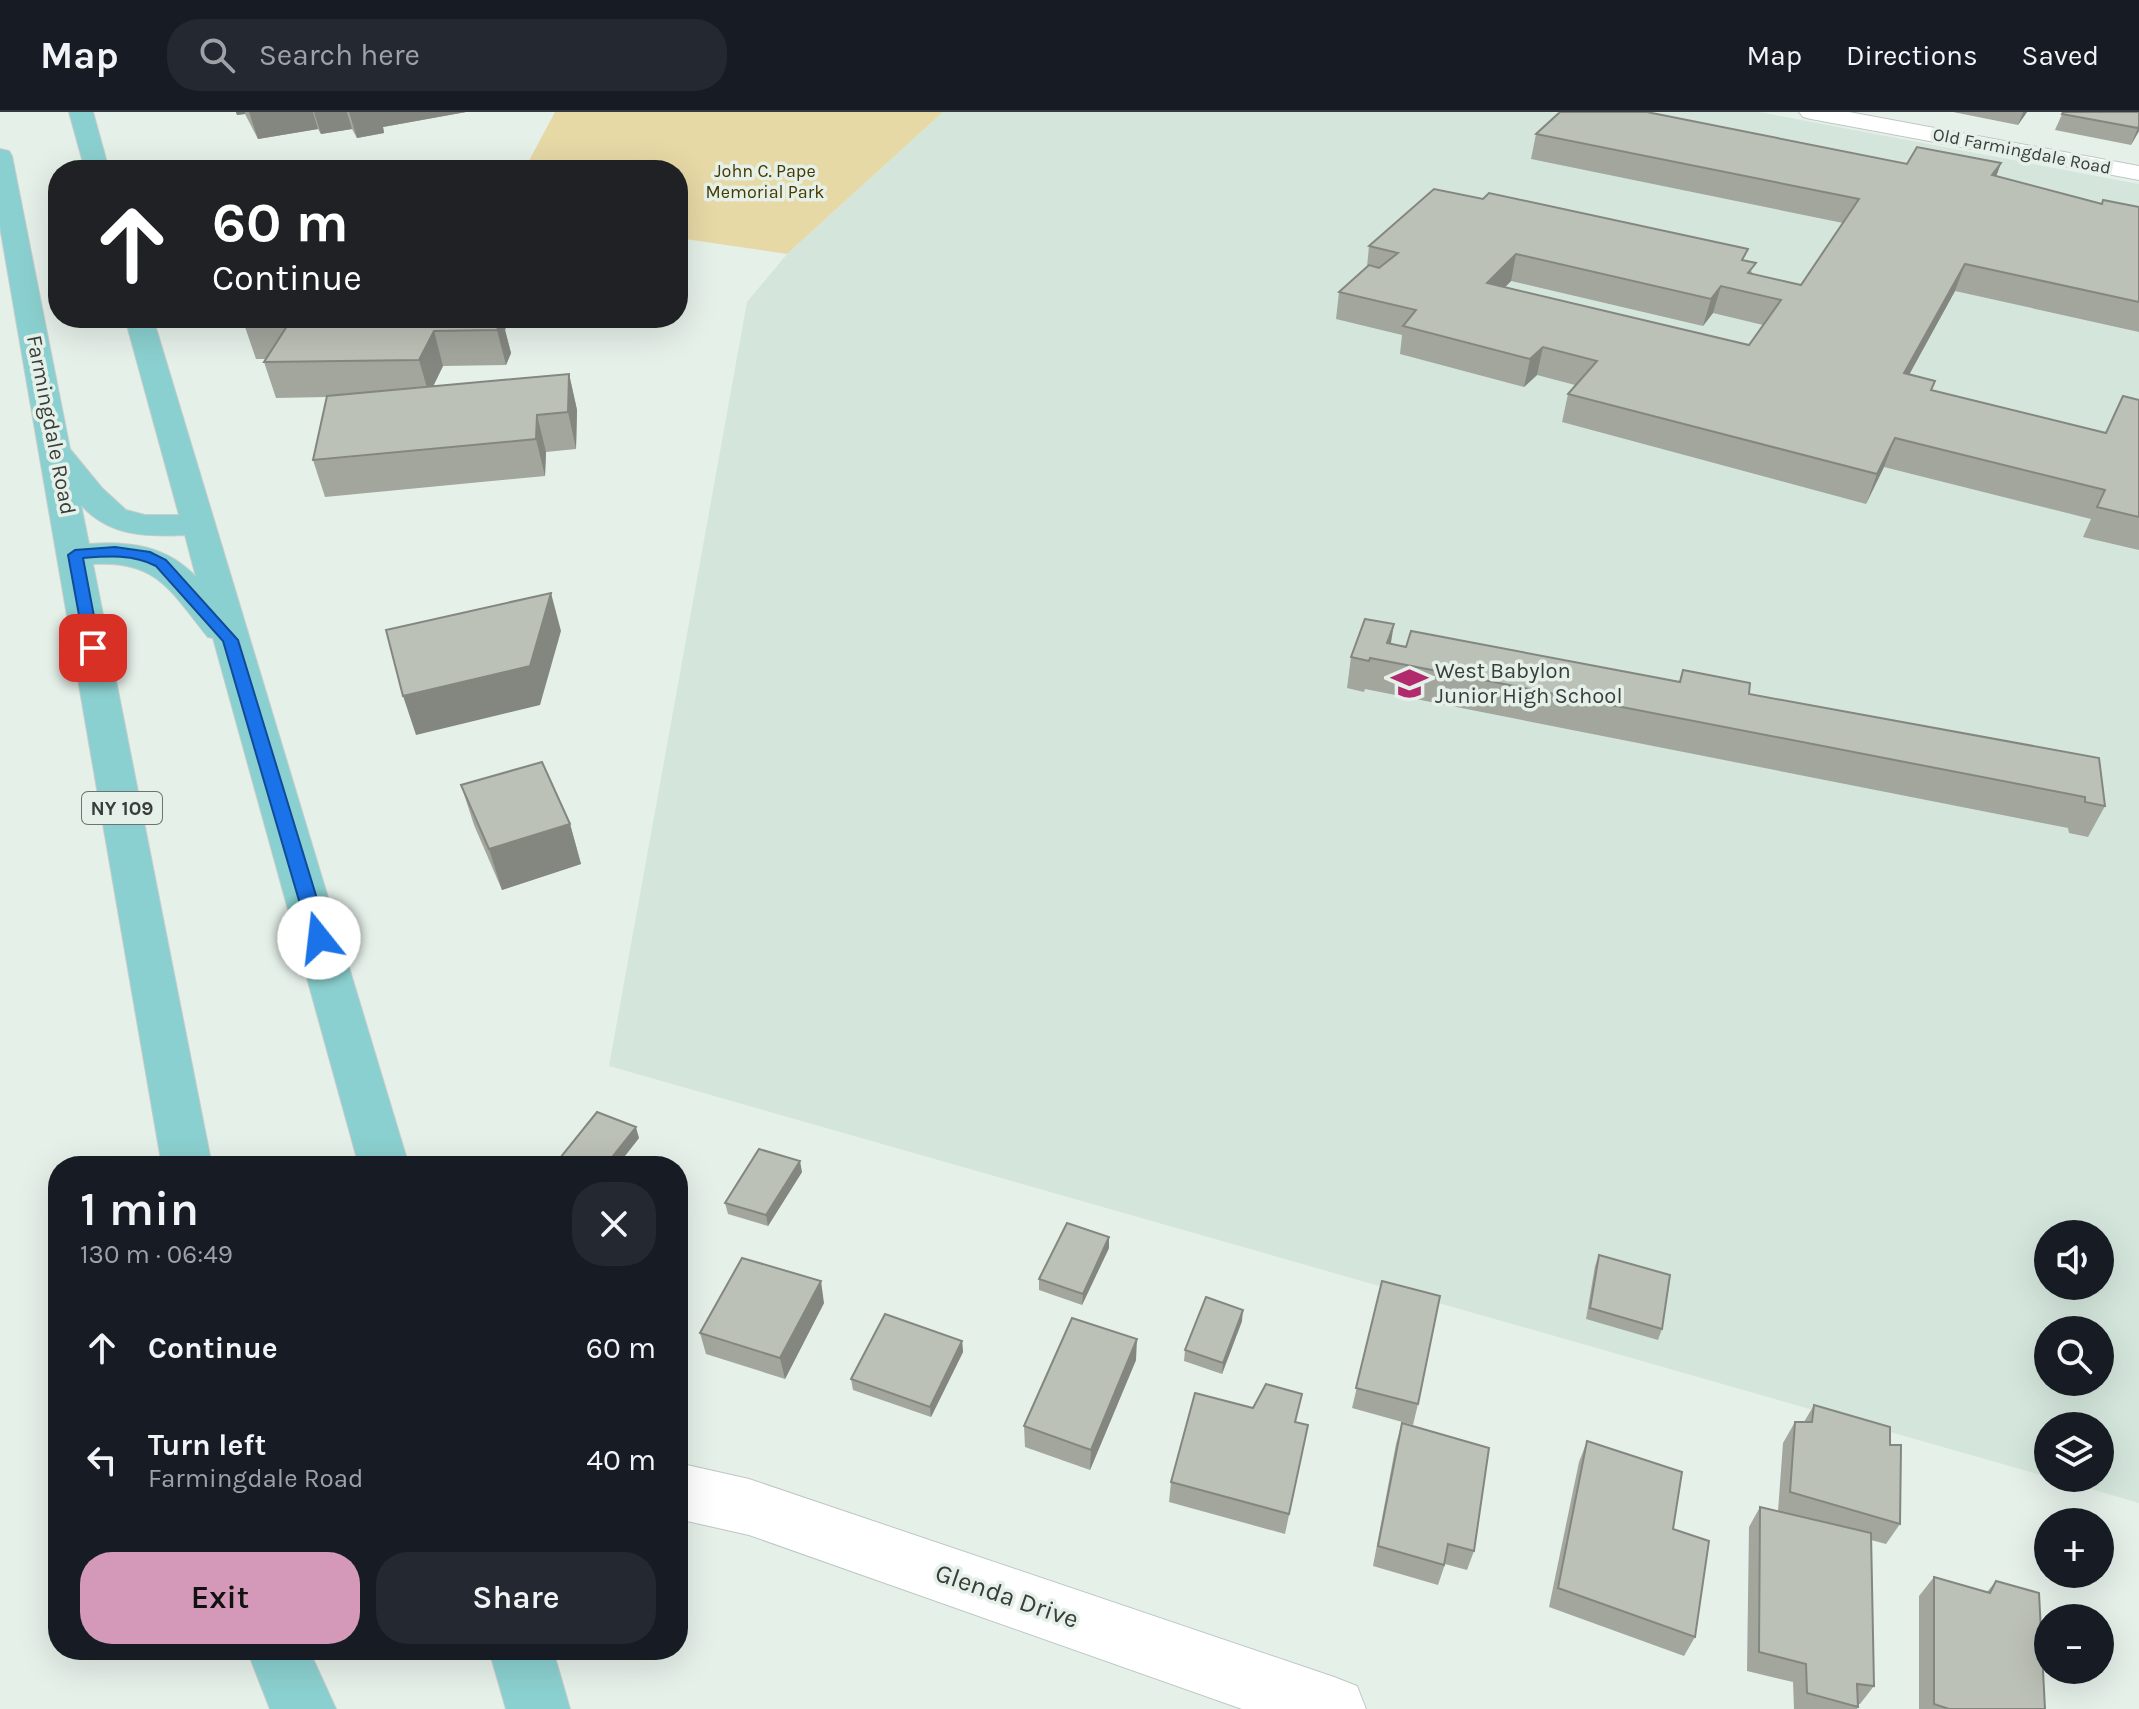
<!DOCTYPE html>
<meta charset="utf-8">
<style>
body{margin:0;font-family:Karla,sans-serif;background:#242831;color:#f1f3f6;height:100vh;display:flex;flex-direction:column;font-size:30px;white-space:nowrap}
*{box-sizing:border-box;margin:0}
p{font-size:26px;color:#9ea1a6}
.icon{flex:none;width:44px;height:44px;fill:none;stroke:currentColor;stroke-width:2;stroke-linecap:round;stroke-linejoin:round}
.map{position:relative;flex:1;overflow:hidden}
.details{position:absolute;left:48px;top:1044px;width:640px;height:504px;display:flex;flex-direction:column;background:#171b24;border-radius:32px;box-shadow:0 8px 32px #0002}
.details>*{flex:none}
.guide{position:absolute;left:48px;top:48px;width:640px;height:168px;border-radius:32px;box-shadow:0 8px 32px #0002;background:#202124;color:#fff;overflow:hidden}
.buttons{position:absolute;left:2034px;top:1108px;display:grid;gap:16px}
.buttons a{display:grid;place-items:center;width:80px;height:80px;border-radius:50%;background:#171b24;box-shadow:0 8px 32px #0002;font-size:40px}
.pin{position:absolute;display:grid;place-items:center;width:68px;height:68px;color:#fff;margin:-34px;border-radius:16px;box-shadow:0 4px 12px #0006}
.me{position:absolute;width:88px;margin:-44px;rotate:344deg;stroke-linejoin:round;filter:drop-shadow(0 0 6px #0008)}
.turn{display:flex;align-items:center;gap:28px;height:168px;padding:0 32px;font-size:36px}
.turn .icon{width:104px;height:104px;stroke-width:2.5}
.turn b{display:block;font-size:56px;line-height:68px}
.round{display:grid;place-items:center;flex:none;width:84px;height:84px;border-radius:32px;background:#242831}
.headline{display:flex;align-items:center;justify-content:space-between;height:136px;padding:0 32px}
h1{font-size:48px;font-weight:600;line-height:60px}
.cta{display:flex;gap:16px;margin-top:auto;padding:16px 32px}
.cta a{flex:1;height:92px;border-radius:32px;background:#d499b8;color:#111;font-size:32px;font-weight:600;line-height:92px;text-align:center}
.cta a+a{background:#242831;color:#f1f3f6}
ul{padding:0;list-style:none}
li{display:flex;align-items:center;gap:24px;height:112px;padding:0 32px}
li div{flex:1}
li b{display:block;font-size:30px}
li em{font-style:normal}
header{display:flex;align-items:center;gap:48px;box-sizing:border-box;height:112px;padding:0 40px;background:#171b24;border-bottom:2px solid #363941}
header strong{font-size:38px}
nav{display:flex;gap:44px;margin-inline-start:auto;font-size:28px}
.search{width:560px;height:72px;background:#242831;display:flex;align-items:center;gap:20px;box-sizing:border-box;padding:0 28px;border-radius:32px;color:#9ea1a6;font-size:30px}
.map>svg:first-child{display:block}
.built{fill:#d4e6dc;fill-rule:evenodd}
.green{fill:#e7d9a6}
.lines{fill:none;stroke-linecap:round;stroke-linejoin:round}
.minor-casing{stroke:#bdc8c2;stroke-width:2}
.major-casing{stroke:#cccdcc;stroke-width:2}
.minor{fill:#fff;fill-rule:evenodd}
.major{fill:#8bd0d0;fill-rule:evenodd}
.wall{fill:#a2a69d;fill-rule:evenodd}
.shaded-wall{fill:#848780}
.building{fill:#bcc1b7;stroke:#848780;stroke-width:2;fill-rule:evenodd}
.route{fill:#1a73e8;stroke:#114b97;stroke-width:2}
.labels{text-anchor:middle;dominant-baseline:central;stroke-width:7;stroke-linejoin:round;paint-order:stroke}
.far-street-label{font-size:18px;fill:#3a3e3b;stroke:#e5f0e9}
.far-park-label{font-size:18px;fill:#473a01;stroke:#e5f0e9}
.shield{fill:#e5f0e9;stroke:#6d736f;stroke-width:2}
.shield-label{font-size:20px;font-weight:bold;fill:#3a3e3b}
.street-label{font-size:22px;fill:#3a3e3b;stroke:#e5f0e9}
.poi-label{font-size:22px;fill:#3a3e3b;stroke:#e5f0e9;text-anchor:start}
.near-street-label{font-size:26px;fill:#3a3e3b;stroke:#e5f0e9}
</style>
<header>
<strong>Map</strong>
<div class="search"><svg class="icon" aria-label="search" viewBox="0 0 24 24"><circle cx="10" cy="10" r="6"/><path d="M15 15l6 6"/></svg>Search here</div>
<nav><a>Map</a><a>Directions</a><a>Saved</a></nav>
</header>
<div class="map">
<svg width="2139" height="1597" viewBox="0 0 2139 1597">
<rect width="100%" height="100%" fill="#e5f0e9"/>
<path class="built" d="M943,0h816l380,72v1319l-86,-25h47v-52h-52v51l-1439,-411 138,-764 40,-48zM2048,1122h52v52h-52zM2048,1218h52v52h-52z"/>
<path class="green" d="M555,0h388l-156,142 -109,-16v-68h-154z"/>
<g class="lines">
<defs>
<g id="minor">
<path d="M1799,0h50l290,54v14l-328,-61 -8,-2z"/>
<path d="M678,1351l71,16 585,198 23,9 9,23h-124l-493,-174 -71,-16z"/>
</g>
<g id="major">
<path d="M69,0h24l16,58h-24z"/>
<path d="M0,37l9,2 3,5 58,293 32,39 24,22 19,5h34l-54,-197h28l256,848h-50l-146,-528 -5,-1c-37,-45 -50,-77 -115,-73l119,602h-50l-162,-939zM81,393c28,31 64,32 104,30l11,42c-29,-31 -66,-36 -107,-33z"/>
<path d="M247,1538h62l27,59h-66z"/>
<path d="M489,1538h64l17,59h-64z"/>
</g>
</defs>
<use href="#minor" class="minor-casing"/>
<use href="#major" class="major-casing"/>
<use href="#minor" class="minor"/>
<use href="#major" class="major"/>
</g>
<g class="wall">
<path d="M236,0h230l-83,15 1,6 -27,5 -5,-9 -31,5 -3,-5 -60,10 -13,-25 -8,1z"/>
<path d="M1953,0h74l-9,13z"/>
<path d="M2063,0h74l2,19 -8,14 -76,-15z"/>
<path d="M1536,22l371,30 94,-1 -5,13 105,28 2,-4 36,7v125l-184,-41 -46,84 22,15 175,43 33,-33v150l-56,-13 8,-18 -207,-52 -18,37 -304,-82 6,-28 7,-9 -38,-10 -13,12 -124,-33 2,-19 -66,-16 3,-27 28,-25 2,-21 376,15 8,13 48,11 42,-62 -312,-64zM1511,169l192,45 10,-13 50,12 -14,20 -244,-58z"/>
<path d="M248,206l257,12 6,23 -5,12 -63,1 -10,20 136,-12 8,36 -1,39 -30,3 -1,24 -220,21 -12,-37 14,-63 -51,1 -12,-36 2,-3h-10l-12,-35z"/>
<path d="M1391,532l288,38 4,-12 66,24 350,64 6,48 -17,31 -19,-4 -1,-5 -703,-139 -1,3 -17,-4 4,-31z"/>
<path d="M461,673l109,39 11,40 -79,26 -28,-65z"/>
<path d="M639,1026l-22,28h-54l-3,-8z"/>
<path d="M802,1060l-34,54 -40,-12 -3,-11z"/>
<path d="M1109,1125v11l-27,57 -43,-15v-11z"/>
<path d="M1599,1143l63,74 -4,11 -72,-21 9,-53z"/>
<path d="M1382,1169l36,123 -5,21 -61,-17z"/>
<path d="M824,1191l-39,76 -79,-25 -6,-21z"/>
<path d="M1242,1209l-20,53 -38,-13 1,-11z"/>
<path d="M962,1229l1,11 -32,65 -78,-27 -2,-11z"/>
<path d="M1136,1248l-46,110 -65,-23 -1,-21z"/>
<path d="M1814,1293l76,40 10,79 -14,20 -15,-4 3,146 -14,18h-2l-1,5h-63l-1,-27 -46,-11 2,-144 11,-20 18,4 5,-68 12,-21h9z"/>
<path d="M1297,1311l11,2 -23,109 -116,-32 2,-20z"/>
<path d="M1402,1311l72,128 -7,19 -22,-6 -7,21 -65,-19 23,-122z"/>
<path d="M1587,1329l86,88 22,108 -11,19 -135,-49 30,-145z"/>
<path d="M1934,1465l53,15 9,-11 49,128h-126v-113z"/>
</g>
<g class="shaded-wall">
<path d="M236,0h9v2l-8,1z"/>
<path d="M249,0h64l5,17 -60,10z"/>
<path d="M314,0h33l5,17 -31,5z"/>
<path d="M349,0h117l-83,15 1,6 -27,5z"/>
<path d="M2023,0h4l-9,13z"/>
<path d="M2139,13v6l-8,14z"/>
<path d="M2001,51l-9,25v-13z"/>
<path d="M1516,142l-5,27 -28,29 4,-27z"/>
<path d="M1965,152l-10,27 -61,111 10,-29z"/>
<path d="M1721,174l-8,27 -10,13 8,-27z"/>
<path d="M486,206h24l-5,12 6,23 -5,12 -9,-35z"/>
<path d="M434,219l9,35 -14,29 -10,-35z"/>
<path d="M1543,235l-6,28 -13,12 6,-28z"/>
<path d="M569,262l8,36 -1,39 -8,-37z"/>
<path d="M537,303l9,37 -1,24 -9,-37z"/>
<path d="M1895,326l-11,29 -18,37 11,-30z"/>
<path d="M551,481l10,38 -21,74 -124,30 -13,-39z"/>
<path d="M1394,512l-5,31 -2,-12z"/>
<path d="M570,712l11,40 -79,26 -13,-41z"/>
<path d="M636,1015l3,11 -22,28h-12z"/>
<path d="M800,1049l2,11 -34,54 -2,-11z"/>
<path d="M1109,1125v11l-27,57 1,-11z"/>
<path d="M821,1169l3,22 -39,76 -5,-21z"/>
<path d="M1243,1198l-1,11 -20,53 1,-11z"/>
<path d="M1137,1227l-1,21 -46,110 1,-20z"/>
<path d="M962,1229l1,11 -32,65 -1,-10z"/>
</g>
<g class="building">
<path d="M1560,0h87l260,52 10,-17 84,16 -9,12 110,29 1,-4 36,7v95l-174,-38 -61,109 31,8 -4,9 175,43 17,-37 16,4v117l-42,-10 8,-17 -210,-52 -18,36 -309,-80 29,-33 -54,-14 -13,12 -127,-33 13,-16 -77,-18 30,-27 10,3 19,-15 -29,-7 65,-57 49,10 6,-6 259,56 -6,11 14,3 -8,10 53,12 58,-86 -323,-65zM1516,142l195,45 10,-13 60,14 -32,45 -262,-62z"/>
<path d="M2063,0h76v13l-1,3 -76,-14z"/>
<path d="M248,206h255l-6,12 -63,1 -15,29 -155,2 25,-39 -45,1z"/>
<path d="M569,262l-1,38 -31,3 -1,24 -223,21 14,-64z"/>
<path d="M551,481l-21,73 -127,30 -17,-66z"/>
<path d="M1365,507l29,5 -7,19 19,4 5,-16 269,51 3,-12 67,13 -1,11 350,64 6,48 -20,-4v-5l-715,-139 -1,3 -18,-4z"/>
<path d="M542,650l28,62 -81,25 -28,-64z"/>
<path d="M597,1000l39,15 -31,39h-24l-21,-8z"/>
<path d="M759,1037l41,12 -34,54 -41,-12z"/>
<path d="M1067,1111l42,14 -26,57 -44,-15z"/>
<path d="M1599,1143l71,20 -8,54 -72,-21z"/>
<path d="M742,1146l79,23 -41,77 -80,-25z"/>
<path d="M1382,1169l58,15 -22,108 -62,-16z"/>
<path d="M1206,1185l37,13 -20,53 -38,-13z"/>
<path d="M885,1202l77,27 -32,66 -79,-28z"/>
<path d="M1072,1206l65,21 -46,111 -67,-24z"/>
<path d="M1266,1272l36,10 -7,28 13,3 -19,89 -118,-32 24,-89 58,15z"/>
<path d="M1814,1293l76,22v18h11l-1,79 -110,-32 5,-70h17z"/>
<path d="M1402,1311l87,25 -15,103 -26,-7 -4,21 -66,-19z"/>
<path d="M1587,1329l95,31 -9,57 36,12 -14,96 -137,-49z"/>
<path d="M1760,1395l111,26 3,153 -17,-2 1,23 -51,-14 -1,-29 -47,-12z"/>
<path d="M1934,1465l56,16 6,-12 43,12 6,116h-96l-15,-5z"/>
</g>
<path class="route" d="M115,435l35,5 16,8 72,80 91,298 -3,5 -7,2 -9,-7 -87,-297 -67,-75c-23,-12 -48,-10 -73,-8l17,90 -7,5 -8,-5 -17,-93 7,-5z"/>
<defs>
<symbol id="school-bare" viewBox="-9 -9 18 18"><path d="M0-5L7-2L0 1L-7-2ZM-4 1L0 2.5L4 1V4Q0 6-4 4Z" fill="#b12a6d" stroke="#e5f0e9" stroke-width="2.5" paint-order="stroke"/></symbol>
</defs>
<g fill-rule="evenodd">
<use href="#school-bare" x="1384" y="546" width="51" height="51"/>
</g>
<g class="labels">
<g class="far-street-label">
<text transform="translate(2022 39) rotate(11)">Old Farmingdale Road</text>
</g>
<g class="far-park-label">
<text x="765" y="59">John C. Pape<tspan x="765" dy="21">Memorial Park</tspan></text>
</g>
<rect class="shield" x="82" y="680" width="80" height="32" rx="6"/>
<g class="shield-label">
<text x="122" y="696">NY 109</text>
</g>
<g class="street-label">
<text transform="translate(51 313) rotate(79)">Farmingdale Road</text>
</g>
<g class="poi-label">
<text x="1435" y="559">West Babylon<tspan x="1435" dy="25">Junior High School</tspan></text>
</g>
<g class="near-street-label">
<text transform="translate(1007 1484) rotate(19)">Glenda Drive</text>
</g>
</g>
</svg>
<div class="buttons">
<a><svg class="icon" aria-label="sound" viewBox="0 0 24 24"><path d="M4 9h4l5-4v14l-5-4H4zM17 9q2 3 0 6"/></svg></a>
<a><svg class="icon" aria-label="search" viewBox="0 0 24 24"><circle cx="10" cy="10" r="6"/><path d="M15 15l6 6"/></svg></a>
<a><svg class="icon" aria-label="layers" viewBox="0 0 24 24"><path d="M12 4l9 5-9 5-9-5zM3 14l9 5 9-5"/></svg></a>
<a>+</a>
<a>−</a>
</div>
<div class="pin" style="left:93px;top:536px;background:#d93025"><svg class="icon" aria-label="arrive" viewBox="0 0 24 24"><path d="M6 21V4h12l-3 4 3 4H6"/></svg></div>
<svg class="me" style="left:319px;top:826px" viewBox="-20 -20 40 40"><circle r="19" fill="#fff"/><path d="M0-13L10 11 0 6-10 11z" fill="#1a73e8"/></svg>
<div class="guide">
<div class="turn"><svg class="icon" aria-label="ahead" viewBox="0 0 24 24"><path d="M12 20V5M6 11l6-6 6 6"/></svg><div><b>60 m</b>Continue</div></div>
</div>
<section class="details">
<div class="headline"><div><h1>1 min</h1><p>130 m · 06:49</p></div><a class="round"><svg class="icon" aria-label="close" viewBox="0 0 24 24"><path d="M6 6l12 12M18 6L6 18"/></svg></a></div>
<ul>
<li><svg class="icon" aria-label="ahead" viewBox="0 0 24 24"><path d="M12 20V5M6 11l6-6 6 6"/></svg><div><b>Continue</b></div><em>60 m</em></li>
<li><svg class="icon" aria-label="left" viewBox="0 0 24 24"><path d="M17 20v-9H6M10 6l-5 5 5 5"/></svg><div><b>Turn left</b><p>Farmingdale Road</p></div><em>40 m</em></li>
</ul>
<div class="cta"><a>Exit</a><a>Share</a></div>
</section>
</div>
